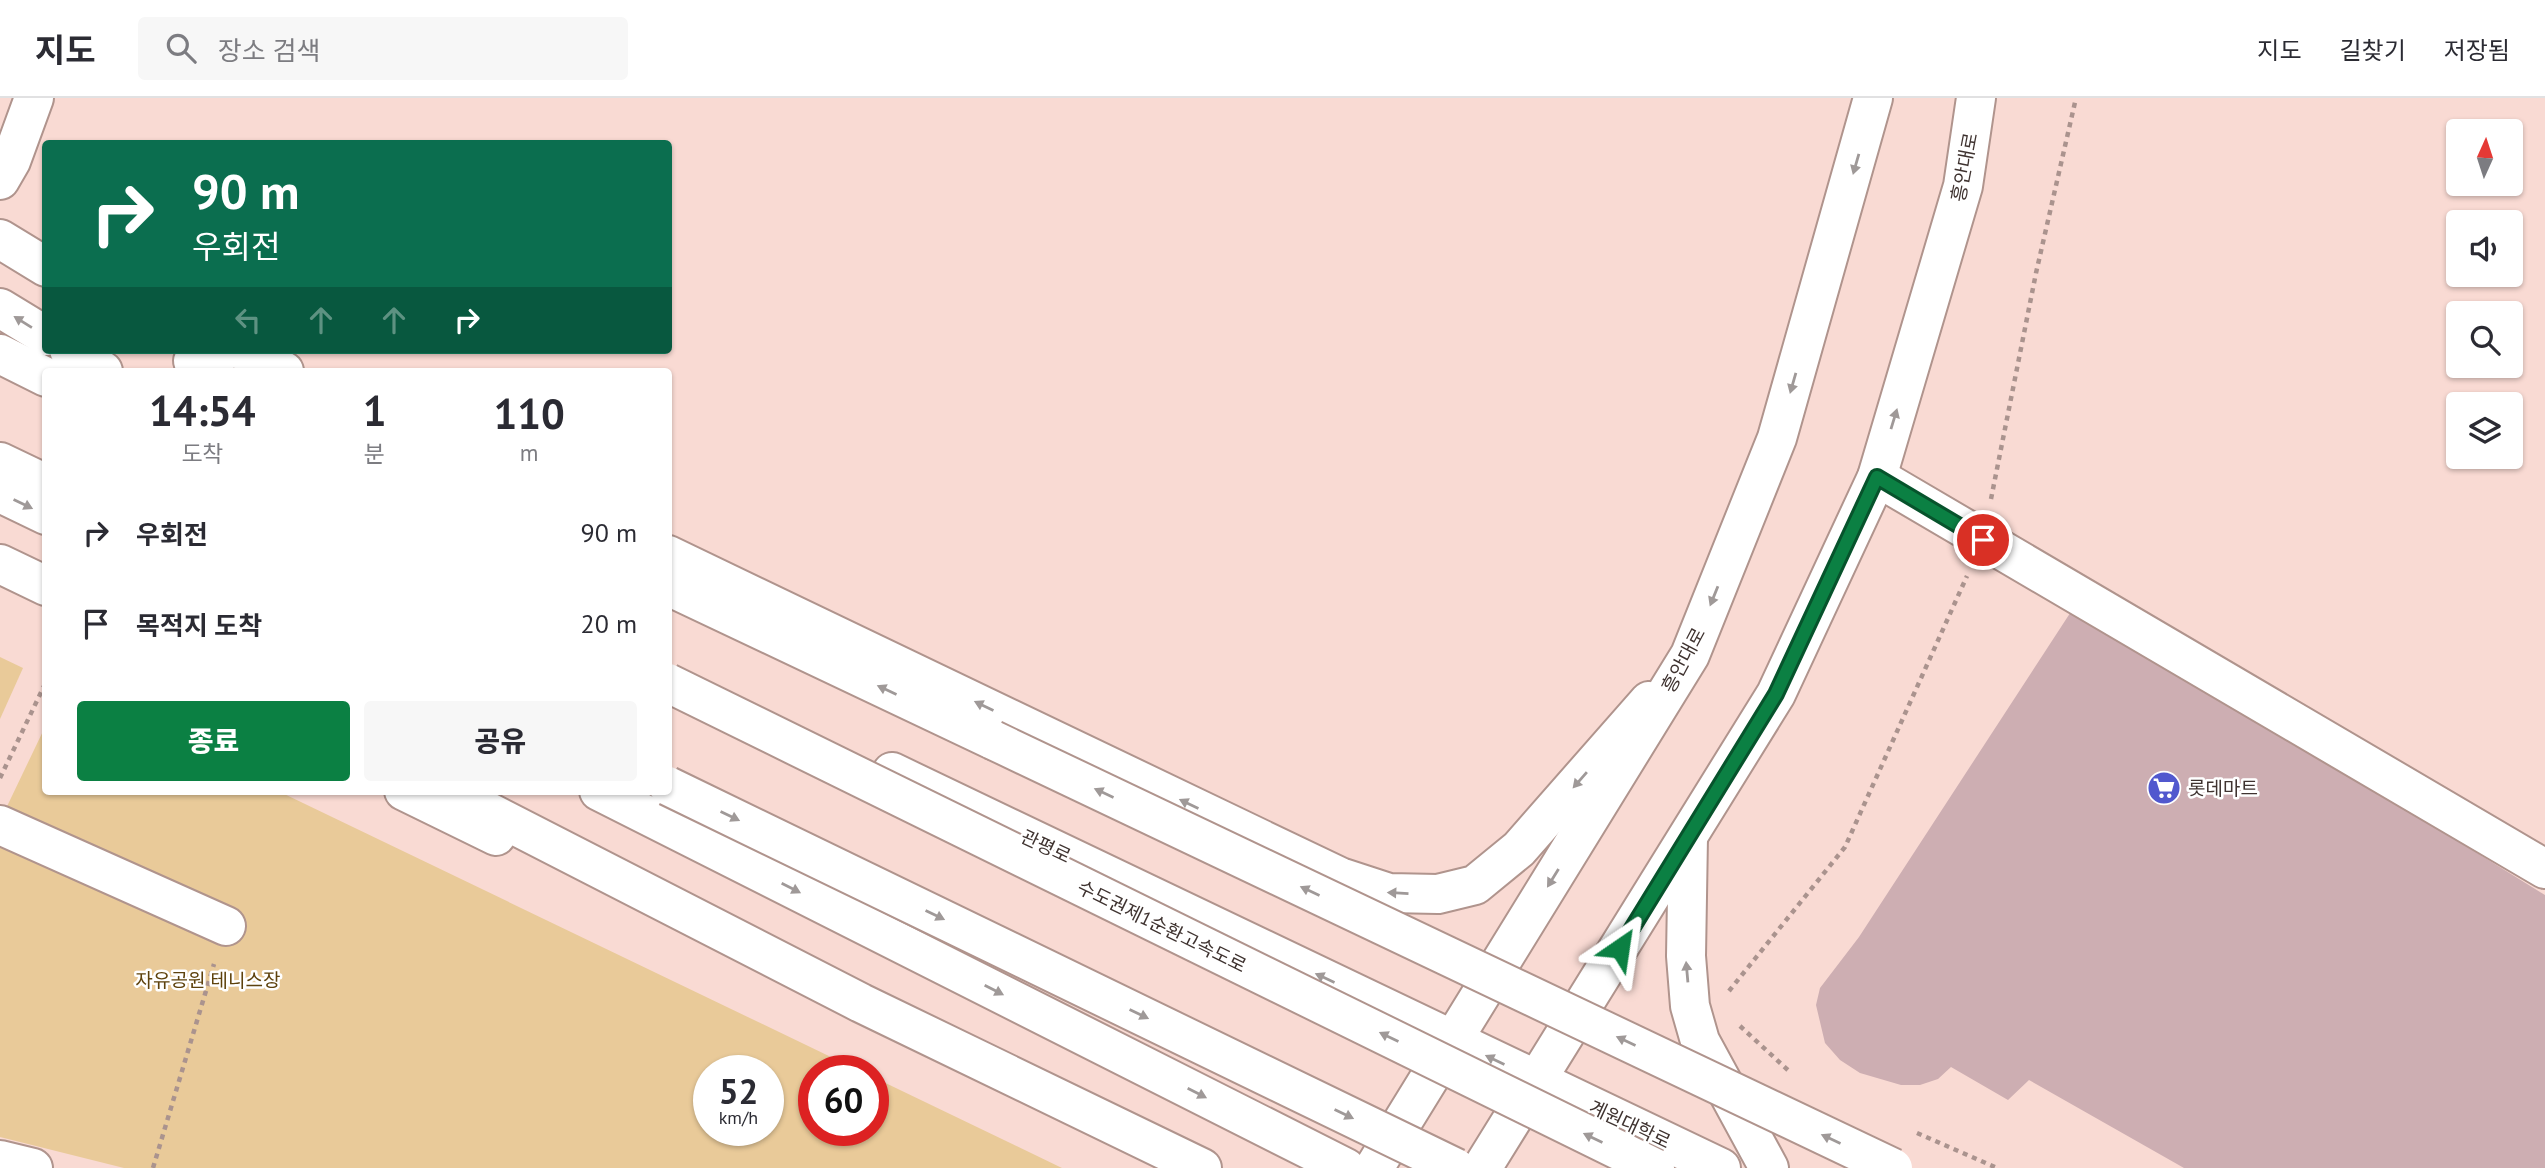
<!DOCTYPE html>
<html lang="ko">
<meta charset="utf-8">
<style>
body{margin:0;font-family:"PT Sans","Noto Sans KR",sans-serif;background:#f7f7f7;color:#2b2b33;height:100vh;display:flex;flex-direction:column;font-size:26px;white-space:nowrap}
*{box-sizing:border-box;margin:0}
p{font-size:23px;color:#7c7c81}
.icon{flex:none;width:38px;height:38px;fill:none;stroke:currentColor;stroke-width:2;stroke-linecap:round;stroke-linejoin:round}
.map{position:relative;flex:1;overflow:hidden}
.sheet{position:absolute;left:42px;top:270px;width:630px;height:427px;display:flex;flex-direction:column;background:#fff;border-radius:7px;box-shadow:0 2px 5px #0004}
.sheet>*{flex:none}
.hud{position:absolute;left:42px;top:42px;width:630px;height:214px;border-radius:7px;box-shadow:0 2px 5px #0004;background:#0b6e4f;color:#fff;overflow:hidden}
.needle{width:46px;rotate:3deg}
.buttons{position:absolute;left:2446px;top:21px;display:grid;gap:14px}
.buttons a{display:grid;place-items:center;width:77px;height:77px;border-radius:7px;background:#fff;box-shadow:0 2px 5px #0004;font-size:35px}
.speed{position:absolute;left:693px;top:957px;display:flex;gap:14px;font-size:35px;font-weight:700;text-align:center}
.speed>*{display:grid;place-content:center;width:91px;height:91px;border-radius:50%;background:#fff;box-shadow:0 2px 5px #0004;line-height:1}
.speed small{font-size:18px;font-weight:400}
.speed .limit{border:10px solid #d22;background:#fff;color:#111}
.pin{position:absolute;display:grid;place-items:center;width:60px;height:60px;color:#fff;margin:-30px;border:4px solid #fff;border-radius:50%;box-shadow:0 2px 7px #0007}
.me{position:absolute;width:77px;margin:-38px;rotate:32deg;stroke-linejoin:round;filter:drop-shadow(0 0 5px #0008)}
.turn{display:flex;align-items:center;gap:24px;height:147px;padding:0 35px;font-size:32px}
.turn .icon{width:91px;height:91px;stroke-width:2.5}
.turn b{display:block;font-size:49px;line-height:60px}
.lanes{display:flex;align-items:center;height:66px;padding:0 35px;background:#0003;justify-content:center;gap:35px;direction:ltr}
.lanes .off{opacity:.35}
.eta{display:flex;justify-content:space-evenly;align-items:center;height:119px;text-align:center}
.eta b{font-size:42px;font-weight:800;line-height:49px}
.cta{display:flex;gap:14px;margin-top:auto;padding:14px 35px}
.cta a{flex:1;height:80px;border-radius:7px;background:#0b8043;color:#fff;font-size:28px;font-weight:800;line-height:80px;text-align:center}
.cta a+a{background:#f7f7f7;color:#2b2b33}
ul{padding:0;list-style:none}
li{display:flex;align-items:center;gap:21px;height:91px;padding:0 35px}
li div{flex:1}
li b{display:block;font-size:26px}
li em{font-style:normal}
header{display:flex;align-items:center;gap:42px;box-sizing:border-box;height:98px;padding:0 35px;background:#fff;border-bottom:2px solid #e1e1e2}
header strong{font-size:33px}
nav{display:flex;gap:38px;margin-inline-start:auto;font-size:24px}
.search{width:490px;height:63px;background:#f7f7f7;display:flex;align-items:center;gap:18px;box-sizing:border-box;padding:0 24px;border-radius:7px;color:#7c7c81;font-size:26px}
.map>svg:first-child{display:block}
.green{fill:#e9ca99;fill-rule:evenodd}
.building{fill:#cdaeb2}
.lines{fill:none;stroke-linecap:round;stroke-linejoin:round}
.minor-casing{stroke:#b0948d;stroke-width:42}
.major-casing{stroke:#b0948d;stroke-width:42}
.highway-casing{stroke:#b0948d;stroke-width:42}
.path{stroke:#aa938e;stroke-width:4.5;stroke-dasharray:5 5;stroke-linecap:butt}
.minor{stroke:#fff;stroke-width:38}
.major{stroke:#fff;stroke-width:38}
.highway{stroke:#fff;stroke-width:38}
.highway-bridge-casing{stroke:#b0948d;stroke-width:42;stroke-linecap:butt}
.highway-bridge{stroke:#fff;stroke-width:38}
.oneway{fill:#9f9998}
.route-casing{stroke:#07532c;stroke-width:18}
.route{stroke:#0b8043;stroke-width:12}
.labels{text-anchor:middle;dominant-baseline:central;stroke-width:5;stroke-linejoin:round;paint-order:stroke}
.street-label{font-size:19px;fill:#3f3330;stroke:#fff}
.poi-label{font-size:19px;fill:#3f3330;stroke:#fff;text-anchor:start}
.park-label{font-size:19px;fill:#5e420d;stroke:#fff}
</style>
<header>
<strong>지도</strong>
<div class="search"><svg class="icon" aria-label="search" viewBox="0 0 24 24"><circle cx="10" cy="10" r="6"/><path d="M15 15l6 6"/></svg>장소 검색</div>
<nav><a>지도</a><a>길찾기</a><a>저장됨</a></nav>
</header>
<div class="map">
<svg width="2545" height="1070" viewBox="0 0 2545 1070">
<rect width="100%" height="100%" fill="#f9dad3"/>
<g class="green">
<path d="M0,559l23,11 -23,51z"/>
<path d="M45,629l1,64h232l582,280h-46v59h59v-53l189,91h-938l-124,-31v-316zM709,973h59v59h-59z"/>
</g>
<path class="building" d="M2076,506l469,291v273h-361l-155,-88 -21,20 -57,-33 -13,12 -18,6h-19l-41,-12 -20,-13 -15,-17 -9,-38 4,-17 39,-51z"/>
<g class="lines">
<defs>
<g id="minor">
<path d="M0,82l11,-19 23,-63"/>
<path d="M0,141l46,28"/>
<path d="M0,210l46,28"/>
<path d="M69,252l34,21"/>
<path d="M241,252l43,21"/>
<path d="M1877,379l668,392"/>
<path d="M0,395l46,22"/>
<path d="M668,457l672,322 49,16 49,1 37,-9 44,-36 130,-148"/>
<path d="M0,466l46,22"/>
<path d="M892,674l829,396"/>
<path d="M404,693l92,45"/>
<path d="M599,693l747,377"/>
<path d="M0,727l226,101"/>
<path d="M1688,739l-2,119 4,50 10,35 69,127"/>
<path d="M0,1062l33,8"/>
</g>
<g id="major">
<path d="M1374,1070l316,-513 87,-217 96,-340"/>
<path d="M1482,1070l294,-474 101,-217 86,-291 13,-88"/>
</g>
<g id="highway">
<path d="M0,256l46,23"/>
<path d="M193,263l22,10"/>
<path d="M0,364l46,22"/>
<path d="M668,488l325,154"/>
<path d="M448,693l413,212 341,165"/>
</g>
</defs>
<use href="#minor" class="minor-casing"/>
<use href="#major" class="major-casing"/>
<use href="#highway" class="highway-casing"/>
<g class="path">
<path d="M1991,401l45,-226 40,-175"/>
<path d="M0,680l46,-96"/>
<path d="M1729,893l116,-144 122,-271"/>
<path d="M1740,928l50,46"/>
<path d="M1917,1035l80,35"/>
<path d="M153,1070l61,-204"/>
</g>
<use href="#minor" class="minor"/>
<use href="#major" class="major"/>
<use href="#highway" class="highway"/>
<defs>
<g id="highway-bridge">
<path d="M668,585l987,485"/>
<path d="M993,642l900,428"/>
<path d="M668,688l788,382"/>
</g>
</defs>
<use href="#highway-bridge" class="highway-bridge-casing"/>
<use href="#highway-bridge" class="highway-bridge"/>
</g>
<defs><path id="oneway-solid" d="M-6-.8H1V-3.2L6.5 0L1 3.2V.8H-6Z" transform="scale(1.75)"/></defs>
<g class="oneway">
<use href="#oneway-solid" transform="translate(1856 66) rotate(106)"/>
<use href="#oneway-solid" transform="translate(23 224) rotate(-148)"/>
<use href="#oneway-solid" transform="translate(1793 285) rotate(106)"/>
<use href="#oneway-solid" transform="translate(1894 321) rotate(-73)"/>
<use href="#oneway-solid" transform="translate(23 406) rotate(26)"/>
<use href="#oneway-solid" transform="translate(1714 498) rotate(112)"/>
<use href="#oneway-solid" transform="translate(887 592) rotate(-155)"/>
<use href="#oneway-solid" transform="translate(984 608) rotate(-154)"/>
<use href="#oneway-solid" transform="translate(1580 682) rotate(131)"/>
<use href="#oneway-solid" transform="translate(1104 695) rotate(-155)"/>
<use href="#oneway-solid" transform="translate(1189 706) rotate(-154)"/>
<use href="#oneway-solid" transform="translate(730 718) rotate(26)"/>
<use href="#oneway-solid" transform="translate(1553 780) rotate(122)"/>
<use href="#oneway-solid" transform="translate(791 790) rotate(27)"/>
<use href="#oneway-solid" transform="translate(1310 793) rotate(-155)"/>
<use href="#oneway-solid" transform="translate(1398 795) rotate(-177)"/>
<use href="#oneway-solid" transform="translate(935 817) rotate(26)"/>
<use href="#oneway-solid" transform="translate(1687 874) rotate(-95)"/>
<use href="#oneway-solid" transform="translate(1325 880) rotate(-155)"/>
<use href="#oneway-solid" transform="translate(994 892) rotate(27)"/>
<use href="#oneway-solid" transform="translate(1139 916) rotate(26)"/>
<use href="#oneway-solid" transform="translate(1389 939) rotate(-154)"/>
<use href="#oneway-solid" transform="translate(1626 943) rotate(-155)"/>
<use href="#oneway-solid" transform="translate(1495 962) rotate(-154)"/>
<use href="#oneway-solid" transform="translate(1197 995) rotate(27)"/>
<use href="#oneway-solid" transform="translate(1344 1016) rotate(26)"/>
<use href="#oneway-solid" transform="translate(1593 1040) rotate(-154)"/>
<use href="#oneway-solid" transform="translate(1831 1041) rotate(-155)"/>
</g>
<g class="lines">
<defs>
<path id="route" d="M1620,850l156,-254 101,-217 106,63"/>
</defs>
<use href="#route" class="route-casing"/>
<use href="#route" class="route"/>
</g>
<defs>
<symbol id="supermarket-disc" viewBox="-11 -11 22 22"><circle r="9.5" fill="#5158ce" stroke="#fff"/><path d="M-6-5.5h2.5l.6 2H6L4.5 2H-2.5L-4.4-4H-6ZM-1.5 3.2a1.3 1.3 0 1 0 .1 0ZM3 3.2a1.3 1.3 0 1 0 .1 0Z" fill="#fff"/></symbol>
</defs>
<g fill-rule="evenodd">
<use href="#supermarket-disc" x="2145" y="671" width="38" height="38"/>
</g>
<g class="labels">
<g class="street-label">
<text transform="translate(1964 69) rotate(-79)">흥안대로</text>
<text transform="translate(1683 562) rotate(-62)">흥안대로</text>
<text transform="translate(1046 748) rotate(25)">관평로</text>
<text transform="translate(1162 828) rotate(26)">수도권제1순환고속도로</text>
<text transform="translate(1630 1026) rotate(25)">계원대학로</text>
</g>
<g class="poi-label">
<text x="2188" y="690">롯데마트</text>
</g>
<g class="park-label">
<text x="208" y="882">자유공원 테니스장</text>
</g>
</g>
</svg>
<div class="buttons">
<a><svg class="needle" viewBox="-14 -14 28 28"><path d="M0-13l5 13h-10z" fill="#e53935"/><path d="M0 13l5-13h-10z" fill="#7c7c81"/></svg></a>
<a><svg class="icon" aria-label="sound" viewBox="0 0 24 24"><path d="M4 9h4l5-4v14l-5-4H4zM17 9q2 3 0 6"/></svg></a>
<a><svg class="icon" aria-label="search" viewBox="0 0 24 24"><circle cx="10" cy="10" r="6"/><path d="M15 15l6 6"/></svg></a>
<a><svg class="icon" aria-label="layers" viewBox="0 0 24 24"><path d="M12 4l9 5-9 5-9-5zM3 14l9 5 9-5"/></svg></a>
</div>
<div class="speed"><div>52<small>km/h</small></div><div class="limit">60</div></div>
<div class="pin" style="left:1983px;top:442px;background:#d93025"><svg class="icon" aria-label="arrive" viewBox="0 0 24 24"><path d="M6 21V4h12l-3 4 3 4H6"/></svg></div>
<svg class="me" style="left:1620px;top:850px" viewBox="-20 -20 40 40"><path d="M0-17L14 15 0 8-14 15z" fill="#0b8043" stroke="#fff" stroke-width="4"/></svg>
<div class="hud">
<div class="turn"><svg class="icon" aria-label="right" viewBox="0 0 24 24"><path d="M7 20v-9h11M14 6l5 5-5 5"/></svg><div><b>90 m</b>우회전</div></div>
<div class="lanes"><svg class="icon off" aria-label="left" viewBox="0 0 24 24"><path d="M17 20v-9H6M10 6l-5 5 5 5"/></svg><svg class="icon off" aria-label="ahead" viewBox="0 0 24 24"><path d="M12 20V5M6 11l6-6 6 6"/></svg><svg class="icon off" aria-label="ahead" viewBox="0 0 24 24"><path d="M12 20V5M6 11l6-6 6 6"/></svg><svg class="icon" aria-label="right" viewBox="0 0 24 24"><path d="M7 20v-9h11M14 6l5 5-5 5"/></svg></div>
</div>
<section class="sheet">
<div class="eta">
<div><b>14:54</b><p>도착</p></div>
<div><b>1</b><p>분</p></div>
<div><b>110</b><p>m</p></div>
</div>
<ul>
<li><svg class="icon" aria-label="right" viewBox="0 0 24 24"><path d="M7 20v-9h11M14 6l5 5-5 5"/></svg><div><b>우회전</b></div><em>90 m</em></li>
<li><svg class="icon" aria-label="arrive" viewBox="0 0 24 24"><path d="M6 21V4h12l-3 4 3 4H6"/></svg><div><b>목적지 도착</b></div><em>20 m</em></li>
</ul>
<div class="cta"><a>종료</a><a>공유</a></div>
</section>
</div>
